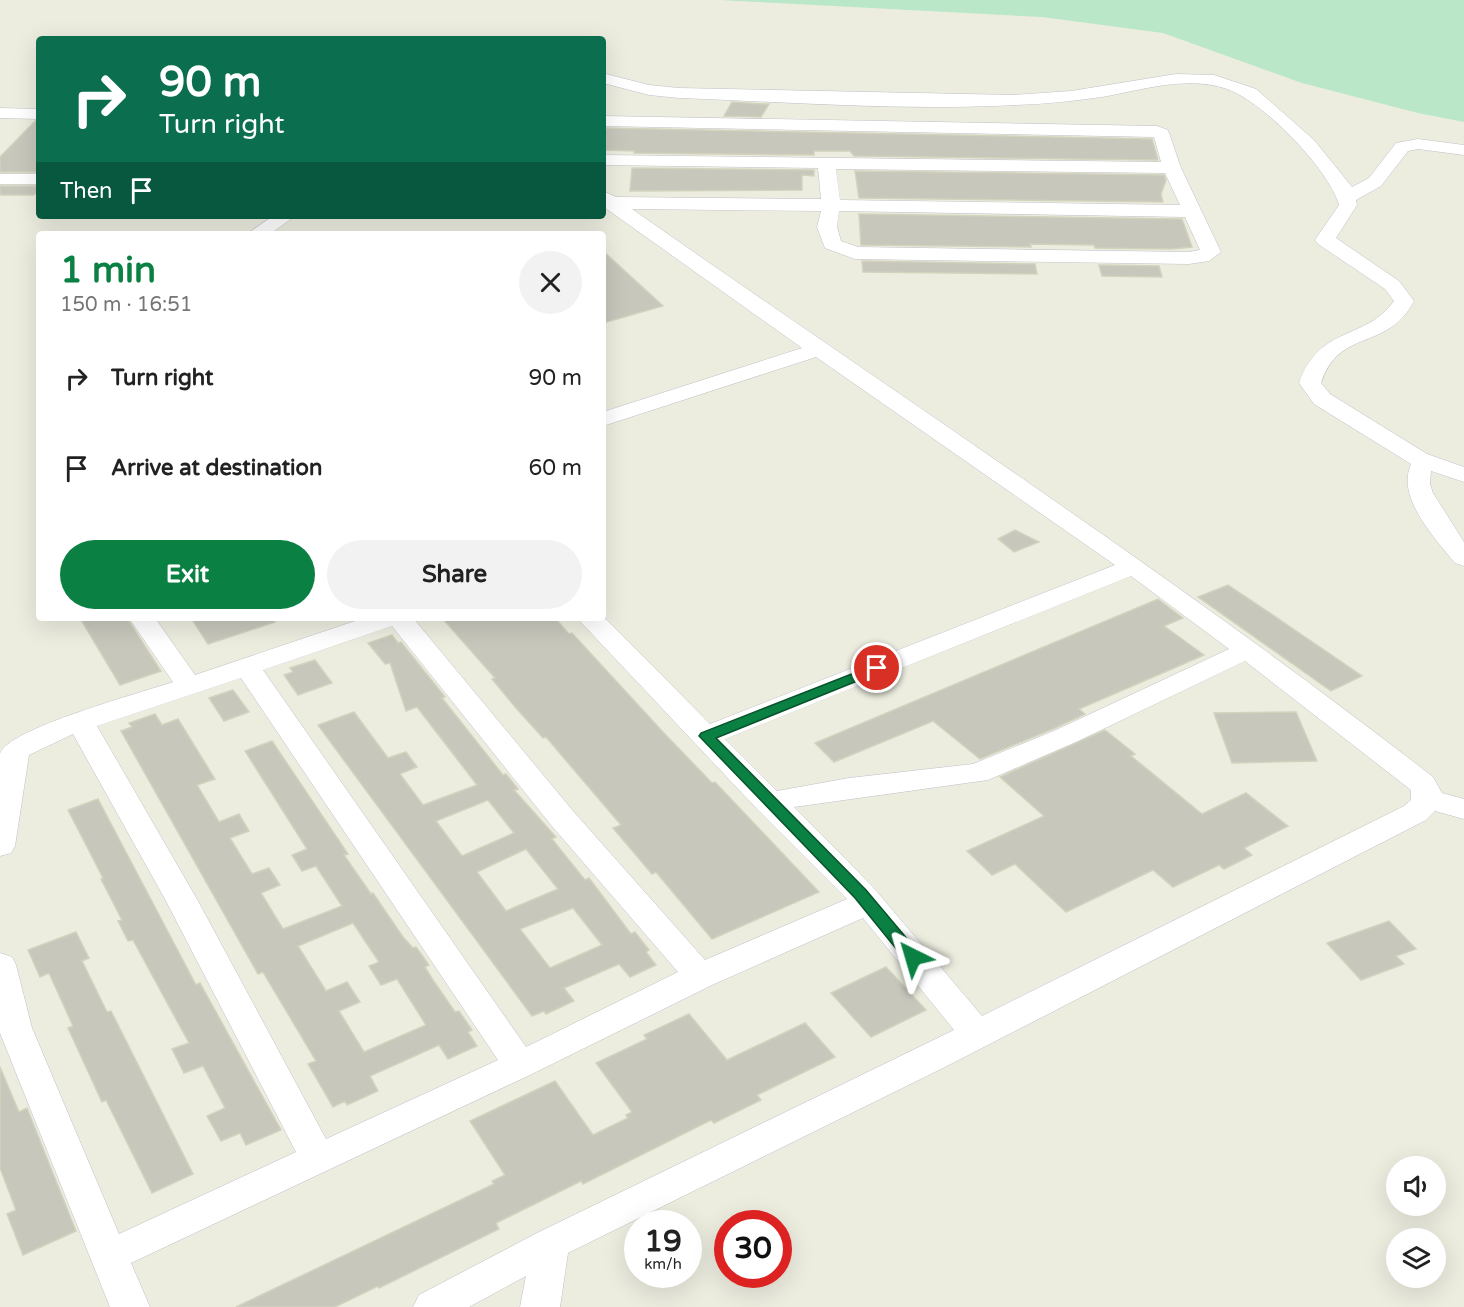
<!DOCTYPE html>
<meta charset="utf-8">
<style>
body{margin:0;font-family:"Varela Round",sans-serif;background:#f2f2f2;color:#222;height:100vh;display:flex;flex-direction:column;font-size:22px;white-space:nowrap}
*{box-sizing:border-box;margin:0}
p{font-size:20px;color:#767676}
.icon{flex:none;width:33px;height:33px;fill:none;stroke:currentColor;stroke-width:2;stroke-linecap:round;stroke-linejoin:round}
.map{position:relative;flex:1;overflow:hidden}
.panel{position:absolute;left:36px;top:231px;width:570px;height:390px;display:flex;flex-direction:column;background:#fff;border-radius:6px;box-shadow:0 6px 24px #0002}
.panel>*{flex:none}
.top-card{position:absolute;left:36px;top:36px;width:570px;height:183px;border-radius:6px;box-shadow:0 6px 24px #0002;background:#0b6e4f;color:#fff;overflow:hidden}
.controls{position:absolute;left:1386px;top:1156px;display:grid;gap:12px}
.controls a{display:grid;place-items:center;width:60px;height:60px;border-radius:50%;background:#fff;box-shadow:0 6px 24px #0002;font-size:30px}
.speed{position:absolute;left:624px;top:1210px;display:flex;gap:12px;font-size:30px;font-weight:700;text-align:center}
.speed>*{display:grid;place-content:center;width:78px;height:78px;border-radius:50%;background:#fff;box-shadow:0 6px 24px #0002;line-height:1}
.speed small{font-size:15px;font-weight:400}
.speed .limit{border:9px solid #d22;background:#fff;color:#111}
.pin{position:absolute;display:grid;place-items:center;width:51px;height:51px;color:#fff;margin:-26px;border:3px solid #fff;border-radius:50%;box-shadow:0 2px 6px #0007}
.me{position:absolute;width:66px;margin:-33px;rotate:320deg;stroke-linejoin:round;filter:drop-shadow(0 0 4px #0008)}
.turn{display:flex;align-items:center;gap:21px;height:126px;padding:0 24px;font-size:27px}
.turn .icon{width:78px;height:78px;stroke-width:2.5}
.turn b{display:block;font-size:42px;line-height:51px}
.then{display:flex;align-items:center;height:57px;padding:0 24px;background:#0003;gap:12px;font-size:22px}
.round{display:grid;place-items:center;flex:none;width:63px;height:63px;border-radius:32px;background:#f2f2f2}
.summary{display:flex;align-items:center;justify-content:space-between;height:102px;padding:0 24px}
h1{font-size:36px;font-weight:800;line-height:45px;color:#0b8043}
.primary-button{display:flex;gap:12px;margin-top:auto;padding:12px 24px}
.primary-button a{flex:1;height:69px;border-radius:36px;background:#0b8043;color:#fff;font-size:24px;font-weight:800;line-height:69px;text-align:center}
.primary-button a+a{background:#f2f2f2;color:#222}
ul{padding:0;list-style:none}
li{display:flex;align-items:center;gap:18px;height:90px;padding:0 24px}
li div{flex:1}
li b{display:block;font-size:22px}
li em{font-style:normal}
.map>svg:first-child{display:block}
.green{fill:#b9e7c7}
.building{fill:#c7c7bc;stroke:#d2d2bd;stroke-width:1.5;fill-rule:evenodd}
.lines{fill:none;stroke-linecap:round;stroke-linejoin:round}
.minor-casing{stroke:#bfc0c8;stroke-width:1}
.minor{fill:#fff;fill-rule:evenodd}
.route{fill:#0b8043;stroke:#07532c;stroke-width:1.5}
</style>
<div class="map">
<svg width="1464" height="1307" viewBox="0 0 1464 1307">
<rect width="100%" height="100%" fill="#eceddf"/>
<path class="green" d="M720,0h744v122l-46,-9 -116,-30 -139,-50 -121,-16z"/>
<g class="building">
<path d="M732,102l31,2h6l-8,13 -37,-1z"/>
<path d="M35,121h4v51h-39v-15z"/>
<path d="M603,128l549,11 6,21 -304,-4 -4,-5h-36v4l-180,-2 1,-2 -32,-1z"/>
<path d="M632,168l182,2v6l-12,-1v15l-172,1z"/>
<path d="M855,171l309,4 2,5 -5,14 2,8 -304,-4z"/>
<path d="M0,186h39v3l-5,6h-34z"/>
<path d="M859,214l323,5 10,28 -21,2 -76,-1 -1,-3 -64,-1 1,3 -170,-2z"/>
<path d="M603,251l60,55 -60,17z"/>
<path d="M862,261l173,3 2,10 -174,-2z"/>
<path d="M1099,265l60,1 3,11 -60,-1z"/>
<path d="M1015,530l24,12 -25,10 -16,-13z"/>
<path d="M1228,585l39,26 95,65 -31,15 -133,-94z"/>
<path d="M1158,599l25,19 -19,8 40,29 -125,54 6,5 -30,14 -75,31 -47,-38 -99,41 -19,-19z"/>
<path d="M80,618h47l34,53 -41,14z"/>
<path d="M191,618h83l1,4 -67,22z"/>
<path d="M442,618h113l14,16 3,-1 91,99 49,51 3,-1 104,110 -107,47 -56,-67 -4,2 -39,-46 8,-3 -75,-88 -3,1 -27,-30 -24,-29 3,-1z"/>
<path d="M392,635l6,8 3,-1 44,55 -3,1 61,77 3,-1 12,15 -4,1 42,47 -4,2 33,41 4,-2 42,56 4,-2 14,18 -3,2 10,13 -26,12 -11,-13 -55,24 10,13 -28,13 -2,-3 -12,5 -214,-291 36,-13 34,46 18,-6 11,15 -17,7 23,31 54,-20 -60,-78 -11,4 -16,-48 -5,1 -17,-21zM488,800l26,33 -52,23 -26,-35zM526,849l32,40 -52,22 -29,-39zM573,908l29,37 -52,23 -30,-39z"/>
<path d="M315,660l17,23 -34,12 -14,-20 9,-3 -3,-4z"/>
<path d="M233,690l16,22 -25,9 -15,-23z"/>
<path d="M1296,712l21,49 -85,2 -18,-50z"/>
<path d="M155,714l7,11 16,-6 37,60 -18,6 22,37 20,-8 10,17 -19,7 22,36 17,-6 11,17 -19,8 22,36 59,-23 -26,-40 -14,5 -10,-16 15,-6 -62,-98 27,-10 76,113 -4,1 27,39 2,-1 30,44 10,11 3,-1 13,18 -4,2 8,13 22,32 4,-1 13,19 -4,2 9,14 -29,13 -9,-14 -69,31 8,15 -31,14 -2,-4 -12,6 -25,-43 8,-3 -53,-89 -5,2 -137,-243 11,-4 -3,-4zM353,923l26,39 -10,4 12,19 16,-6 29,46 -62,27 -25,-41 21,-9 -13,-20 -21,9 -28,-45z"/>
<path d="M1105,730l30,24 -4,2 71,58 44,-21 42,33 -44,22 8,7 -28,14 -5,-4 -46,22 -20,-17 -87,42 -51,-48 -23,11 -25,-24 77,-35 -44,-39z"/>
<path d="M98,799l98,186 4,-2 81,147 -35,15 -6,-12 -19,8 -14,-25 18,-8 -22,-42 -19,7 -12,-24 17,-6 -56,-103 -5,1 -10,-20 4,-1 -21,-41 2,-1 -35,-68z"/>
<path d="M1389,921l27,28 -20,7 8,8 -43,16 -34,-37z"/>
<path d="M76,932l13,26 -7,3 25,51 4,-1 82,163 -41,19 -46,-93 -4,2 -34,-74 5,-2 -24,-53 -9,4 -12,-27z"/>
<path d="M886,967l40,43 -55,27 -40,-44z"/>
<path d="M689,1014l38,46 78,-37 30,34 -78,38 4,5 -47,23 -3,-3 -128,64 -2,-3 -85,42 3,6 -120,59 -1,-2 -43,21h-99l258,-123 -2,-3 13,-6 -35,-54 85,-40 38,54 35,-17 -2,-3 6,-3 -36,-49 51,-24 -3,-4z"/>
<path d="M0,1067l19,45 8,-4 49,123 -53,24 -16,-41 9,-4 -16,-42z"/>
</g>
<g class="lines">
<defs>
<g id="minor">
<path d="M606,74l43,11 30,3 335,7 57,-4 105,-17 38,1 42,14 58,51 38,47 17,-9 27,-35 22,-4 46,6v10l-46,-6 -10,2 -27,35 -25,14 1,5 -21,33 63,43 15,20c-3,5 -6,11 -11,16 -27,30 -66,17 -82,66l9,11 97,60 37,13v15l-33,-11 -1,13 3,9 31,49v24l-9,-3 -6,-7c-19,-24 -52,-60 -38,-92l-97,-60 -15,-21c21,-59 67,-42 95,-82l-9,-12 -67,-45 -3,-4 24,-35c-10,-36 -79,-107 -115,-117 -39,-12 -83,2 -122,9 -28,4 -57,7 -86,8 -112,6 -225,-3 -337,-7l-30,-3 -46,-12v-8z"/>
<path d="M0,108l39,1v10l-39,-1z"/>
<path d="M603,116l554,10 11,4 13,38 40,84 -12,9 -20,3 -334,-5 -30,-11 -8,-21 4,-16 -189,-2c268,188 543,367 801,568l9,16 22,6v20l-29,-8 -9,9 -481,247 -377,186 -8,54h-40l6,-31 -57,31h-56l6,-12 118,-62 417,-203 -91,-112 -151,67 -180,89 -401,189 19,44h-40l-110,-274v-80l12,4 4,8 16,63 87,206 177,-82 -130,-251 -93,-167 -44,21 -14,91 -4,7 -11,3v-102c6,-25 144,-62 173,-72l-44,-64h26l40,57 169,-57h49l160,193 132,149 142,-61 -90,-90 -180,-191 26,-2 107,108 405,-159 -299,-208 -213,69v-14l199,-64 -198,-141 -1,-16 13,6 205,2 -3,-31 -215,-3v-10l558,7 -7,-25 -551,-11zM836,169l329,4 15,32 -340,-5zM839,211l346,6 15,33 -11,2 -331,-5 -17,-6 -4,-14zM1131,576l98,73 -173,81 -83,34 -124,14 -72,13 -52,-52zM392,626l159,199 127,147 -152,75 -263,-377zM1245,661l166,129v10l-7,6 -422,210 -110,-130 -78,-79 194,-27 88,-38zM241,678l257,382 -172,79 -128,-238 -101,-175z"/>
<rect x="0" y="174" width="39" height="10"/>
<path d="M273,216h22l-25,18h-23z"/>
</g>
</defs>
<use href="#minor" class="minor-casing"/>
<use href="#minor" class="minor"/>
</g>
<path class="route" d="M877,664l5,1v6l-166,67 150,152 53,63 2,4 -2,5h-12l-52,-64 -156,-162 2,-3z"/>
</svg>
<div class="controls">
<a><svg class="icon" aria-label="sound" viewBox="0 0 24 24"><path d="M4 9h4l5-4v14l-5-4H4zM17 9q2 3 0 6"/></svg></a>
<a><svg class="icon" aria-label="layers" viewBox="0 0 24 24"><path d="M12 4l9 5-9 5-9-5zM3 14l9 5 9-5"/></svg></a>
</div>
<div class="speed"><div>19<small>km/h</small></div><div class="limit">30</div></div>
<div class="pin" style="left:877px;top:668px;background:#d93025"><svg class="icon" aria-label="arrive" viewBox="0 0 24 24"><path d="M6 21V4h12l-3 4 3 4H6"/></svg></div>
<svg class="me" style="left:913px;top:957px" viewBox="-20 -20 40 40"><path d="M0-17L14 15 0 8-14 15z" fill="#0b8043" stroke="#fff" stroke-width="4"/></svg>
<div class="top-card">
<div class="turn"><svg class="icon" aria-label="right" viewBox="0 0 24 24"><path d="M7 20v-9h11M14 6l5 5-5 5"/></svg><div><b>90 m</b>Turn right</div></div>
<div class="then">Then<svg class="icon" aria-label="arrive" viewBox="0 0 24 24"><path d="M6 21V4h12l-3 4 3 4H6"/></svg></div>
</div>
<section class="panel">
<div class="summary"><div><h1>1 min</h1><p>150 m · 16:51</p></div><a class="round"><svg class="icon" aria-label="close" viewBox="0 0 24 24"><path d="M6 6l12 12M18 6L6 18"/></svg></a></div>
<ul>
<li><svg class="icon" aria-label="right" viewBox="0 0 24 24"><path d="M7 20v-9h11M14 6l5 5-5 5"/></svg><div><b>Turn right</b></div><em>90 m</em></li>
<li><svg class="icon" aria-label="arrive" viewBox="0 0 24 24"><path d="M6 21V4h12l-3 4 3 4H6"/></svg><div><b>Arrive at destination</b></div><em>60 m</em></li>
</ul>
<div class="primary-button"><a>Exit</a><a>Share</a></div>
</section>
</div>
